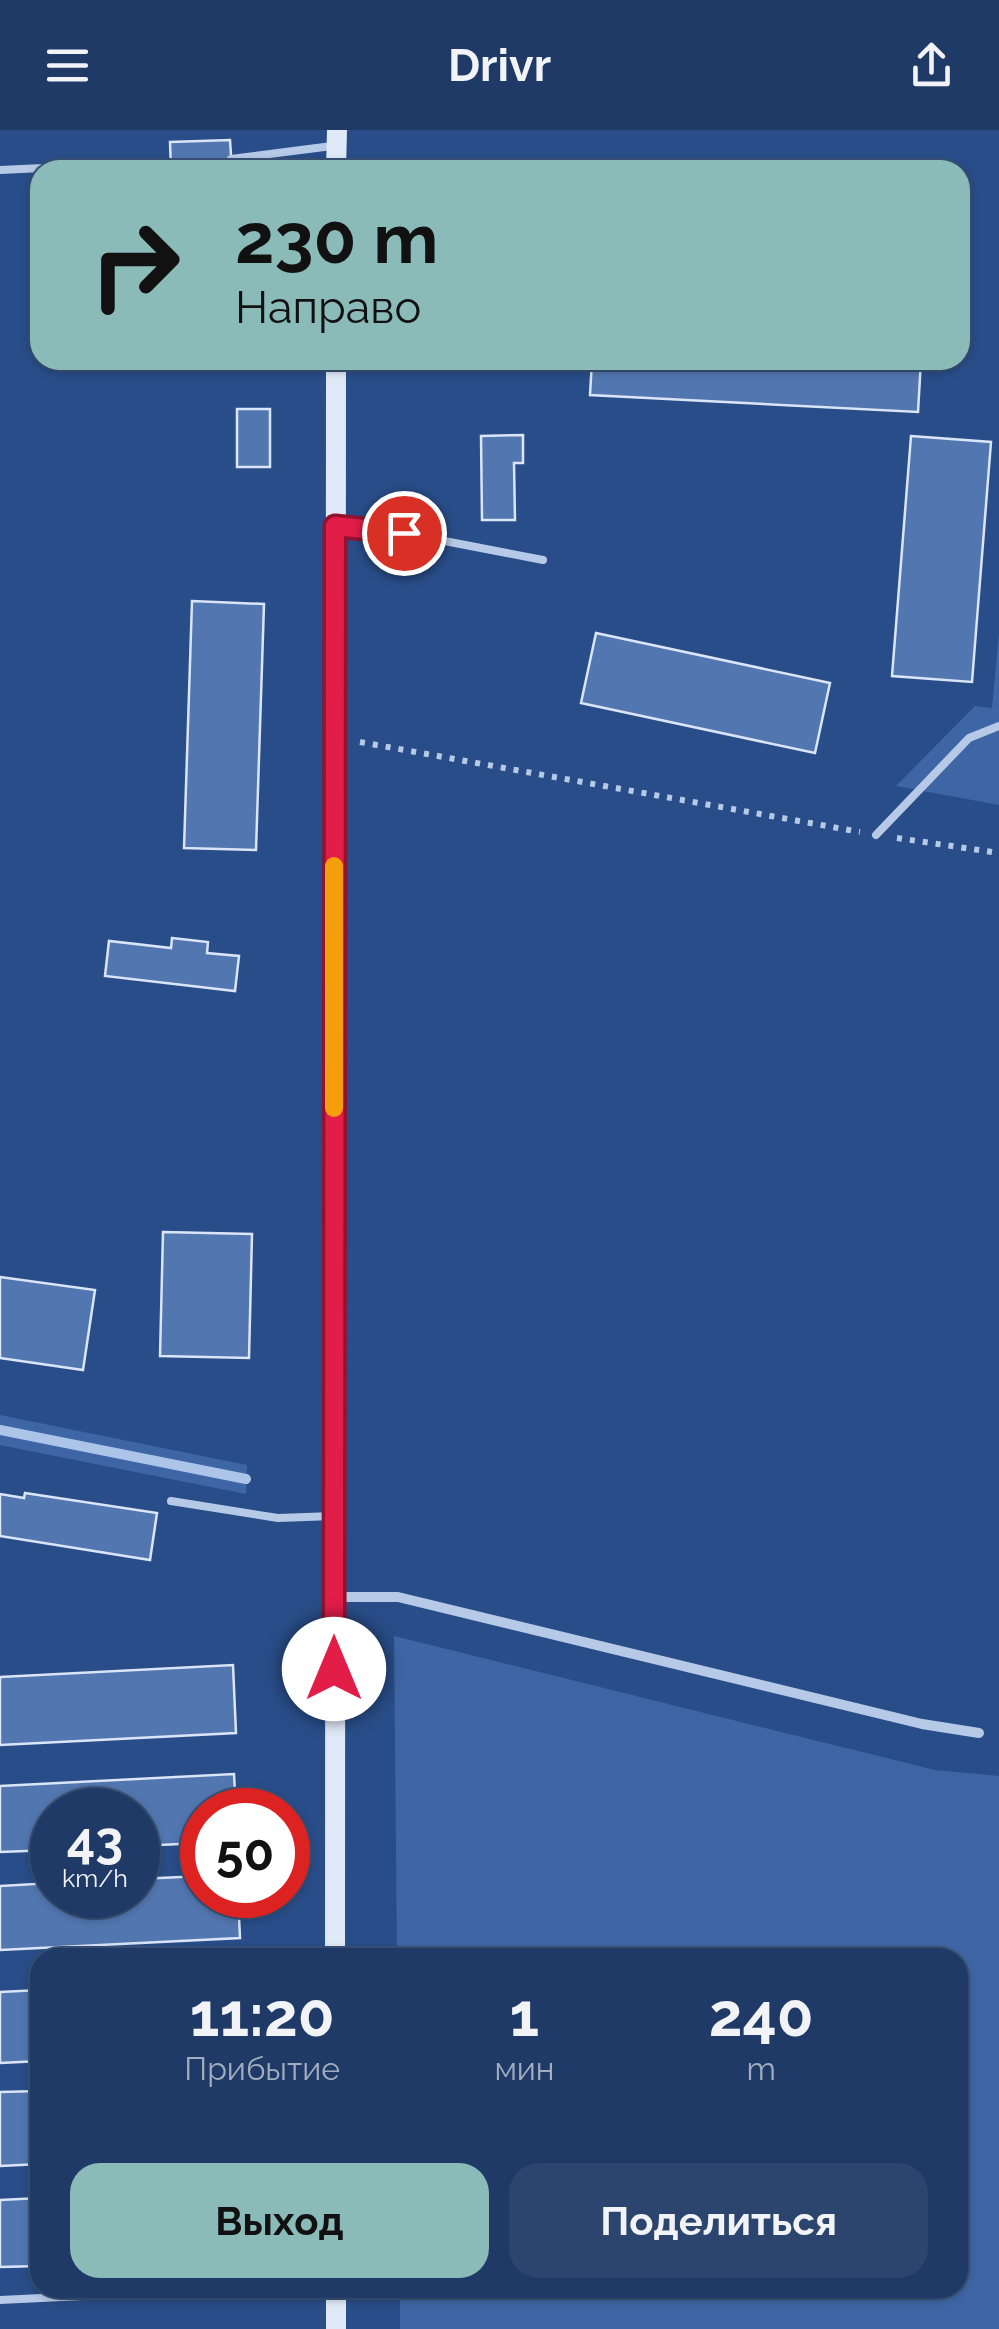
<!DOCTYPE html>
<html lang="ru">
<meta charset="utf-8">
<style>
body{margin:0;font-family:Raleway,sans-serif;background:#2c456f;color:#f1f3f6;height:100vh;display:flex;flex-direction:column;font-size:38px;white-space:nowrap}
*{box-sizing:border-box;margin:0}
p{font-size:32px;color:#a1adbf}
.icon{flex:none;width:55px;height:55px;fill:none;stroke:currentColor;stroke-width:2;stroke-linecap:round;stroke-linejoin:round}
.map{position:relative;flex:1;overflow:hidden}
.panel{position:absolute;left:30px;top:1818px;width:938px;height:350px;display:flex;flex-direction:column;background:#1f3a66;border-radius:30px;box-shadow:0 2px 8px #0004,0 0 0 2px #3c547a}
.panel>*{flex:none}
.banner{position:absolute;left:30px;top:30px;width:940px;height:210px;border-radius:30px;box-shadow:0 2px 8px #0004,0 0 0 2px #3c547a;background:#8bbbb9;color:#111;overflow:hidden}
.speed{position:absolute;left:30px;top:1658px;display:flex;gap:20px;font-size:50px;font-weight:700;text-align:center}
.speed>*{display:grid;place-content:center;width:130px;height:130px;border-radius:50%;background:#1f3a66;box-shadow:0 2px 8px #0004,0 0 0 2px #3c547a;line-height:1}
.speed small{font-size:25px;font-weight:400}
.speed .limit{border:15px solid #d22;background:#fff;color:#111}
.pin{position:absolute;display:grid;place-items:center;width:85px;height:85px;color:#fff;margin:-42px;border:5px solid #fff;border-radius:50%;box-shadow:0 2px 10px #0007}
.me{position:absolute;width:110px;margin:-55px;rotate:0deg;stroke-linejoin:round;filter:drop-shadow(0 0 8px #0008)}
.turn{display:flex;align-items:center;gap:35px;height:210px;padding:0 40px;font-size:45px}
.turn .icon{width:130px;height:130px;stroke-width:2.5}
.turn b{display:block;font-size:70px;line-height:85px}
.eta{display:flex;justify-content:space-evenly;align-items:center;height:170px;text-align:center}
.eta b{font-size:60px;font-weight:700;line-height:70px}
.cta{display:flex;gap:20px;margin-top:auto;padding:20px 40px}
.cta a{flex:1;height:115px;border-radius:30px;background:#8bbbb9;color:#111;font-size:40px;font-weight:700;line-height:115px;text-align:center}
.cta a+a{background:#2c456f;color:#f1f3f6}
header{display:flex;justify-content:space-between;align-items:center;height:130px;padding:0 40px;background:#1f3a66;font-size:45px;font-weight:700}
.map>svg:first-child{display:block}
.green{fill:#3e66a4}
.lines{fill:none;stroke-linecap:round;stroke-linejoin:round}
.stream{stroke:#abc4e8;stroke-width:10}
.building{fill:#5276af;stroke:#dae5f7;stroke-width:2.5}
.path{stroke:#b6cae8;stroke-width:6;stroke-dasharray:5 8;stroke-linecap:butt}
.service{stroke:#b6cae8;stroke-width:8}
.minor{stroke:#b6cae8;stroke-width:10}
.secondary{stroke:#e0e9f8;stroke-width:20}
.route-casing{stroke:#92132f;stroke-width:25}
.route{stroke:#e11d48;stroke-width:18}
.slow{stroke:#f59e0b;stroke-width:18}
</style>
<header><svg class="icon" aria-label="menu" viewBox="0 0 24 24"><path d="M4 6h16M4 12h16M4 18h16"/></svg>Drivr<svg class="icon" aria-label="share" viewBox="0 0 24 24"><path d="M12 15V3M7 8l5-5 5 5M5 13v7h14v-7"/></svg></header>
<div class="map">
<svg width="999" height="2199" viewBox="0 0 999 2199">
<rect width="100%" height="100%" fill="#294d88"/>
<g class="green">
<path d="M999,502v173l-103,-19 79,-80 17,2z"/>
<path d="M0,1285l247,50 -1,29 -246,-49z"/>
<path d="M394,1506l541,134 64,6v553h-599v-41h558v-330l-561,-1z"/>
</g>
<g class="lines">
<path class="stream" d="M0,1300l246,49"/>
</g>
<g class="building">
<path d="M230,10l2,30h-61l-1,-28z"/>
<path d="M592,230h329l-3,52 -328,-17z"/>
<rect x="237" y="279" width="33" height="58"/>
<path d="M523,305v28h-9l1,57h-33l-1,-84z"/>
<path d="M911,306l80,6 -19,240 -80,-6z"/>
<path d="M192,471l72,3 -8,246 -72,-2z"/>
<path d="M596,503l234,50 -15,70 -234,-50z"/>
<path d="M172,808l36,4 -1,11 32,3 -4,35 -130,-15 4,-35 62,7z"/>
<path d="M163,1102l89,2 -3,124 -89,-2z"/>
<path d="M0,1147l95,13 -12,80 -83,-12z"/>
<path d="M25,1363l132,20 -7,47 -150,-24v-42l24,4z"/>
<path d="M233,1535l3,68 -236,12v-68z"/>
<path d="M234,1644l2,36h-34v33l-64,3v-36h-86v40l-52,2v-66z"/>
<path d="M202,1746v19h36l2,43 -240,12v-64l52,-3v12h86v-16z"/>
<path d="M40,1860v71l-40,2v-71z"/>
<path d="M40,1961v73l-40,2v-74z"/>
<path d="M40,2068v68l-40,1v-67z"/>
</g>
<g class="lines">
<g class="path">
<path d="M360,612l500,90"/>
<path d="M897,708l102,15"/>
</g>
<g class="service">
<path d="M231,29l101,-13"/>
<path d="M0,40l171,-8"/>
<path d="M336,397l67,6 140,27"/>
<path d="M876,705l93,-97 30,-12"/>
<path d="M171,1371l107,17 56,-2"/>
<path d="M0,2170l248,-12"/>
</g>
<path class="minor" d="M335,1467h63l524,127 57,9"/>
<g class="secondary">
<path d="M336,40l1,-40"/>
<path d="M335,1828l1,-1598"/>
<path d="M336,2158v41"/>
</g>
</g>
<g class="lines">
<defs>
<path id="route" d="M334,1539l1,-1143 69,7"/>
</defs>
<use href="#route" class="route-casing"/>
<use href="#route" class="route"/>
<path class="slow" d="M334,736v242"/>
</g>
</svg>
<div class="speed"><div>43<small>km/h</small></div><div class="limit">50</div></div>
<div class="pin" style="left:404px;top:403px;background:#d93025"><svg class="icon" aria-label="arrive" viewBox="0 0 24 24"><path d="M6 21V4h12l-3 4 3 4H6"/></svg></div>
<svg class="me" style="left:334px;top:1539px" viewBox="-20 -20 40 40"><circle r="19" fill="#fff"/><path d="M0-13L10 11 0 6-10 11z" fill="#e11d48"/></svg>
<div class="banner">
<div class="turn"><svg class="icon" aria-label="right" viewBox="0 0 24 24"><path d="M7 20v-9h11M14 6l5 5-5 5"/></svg><div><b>230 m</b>Направо</div></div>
</div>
<section class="panel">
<div class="eta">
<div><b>11:20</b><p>Прибытие</p></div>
<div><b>1</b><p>мин</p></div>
<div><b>240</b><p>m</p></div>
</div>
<div class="cta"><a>Выход</a><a>Поделиться</a></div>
</section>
</div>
